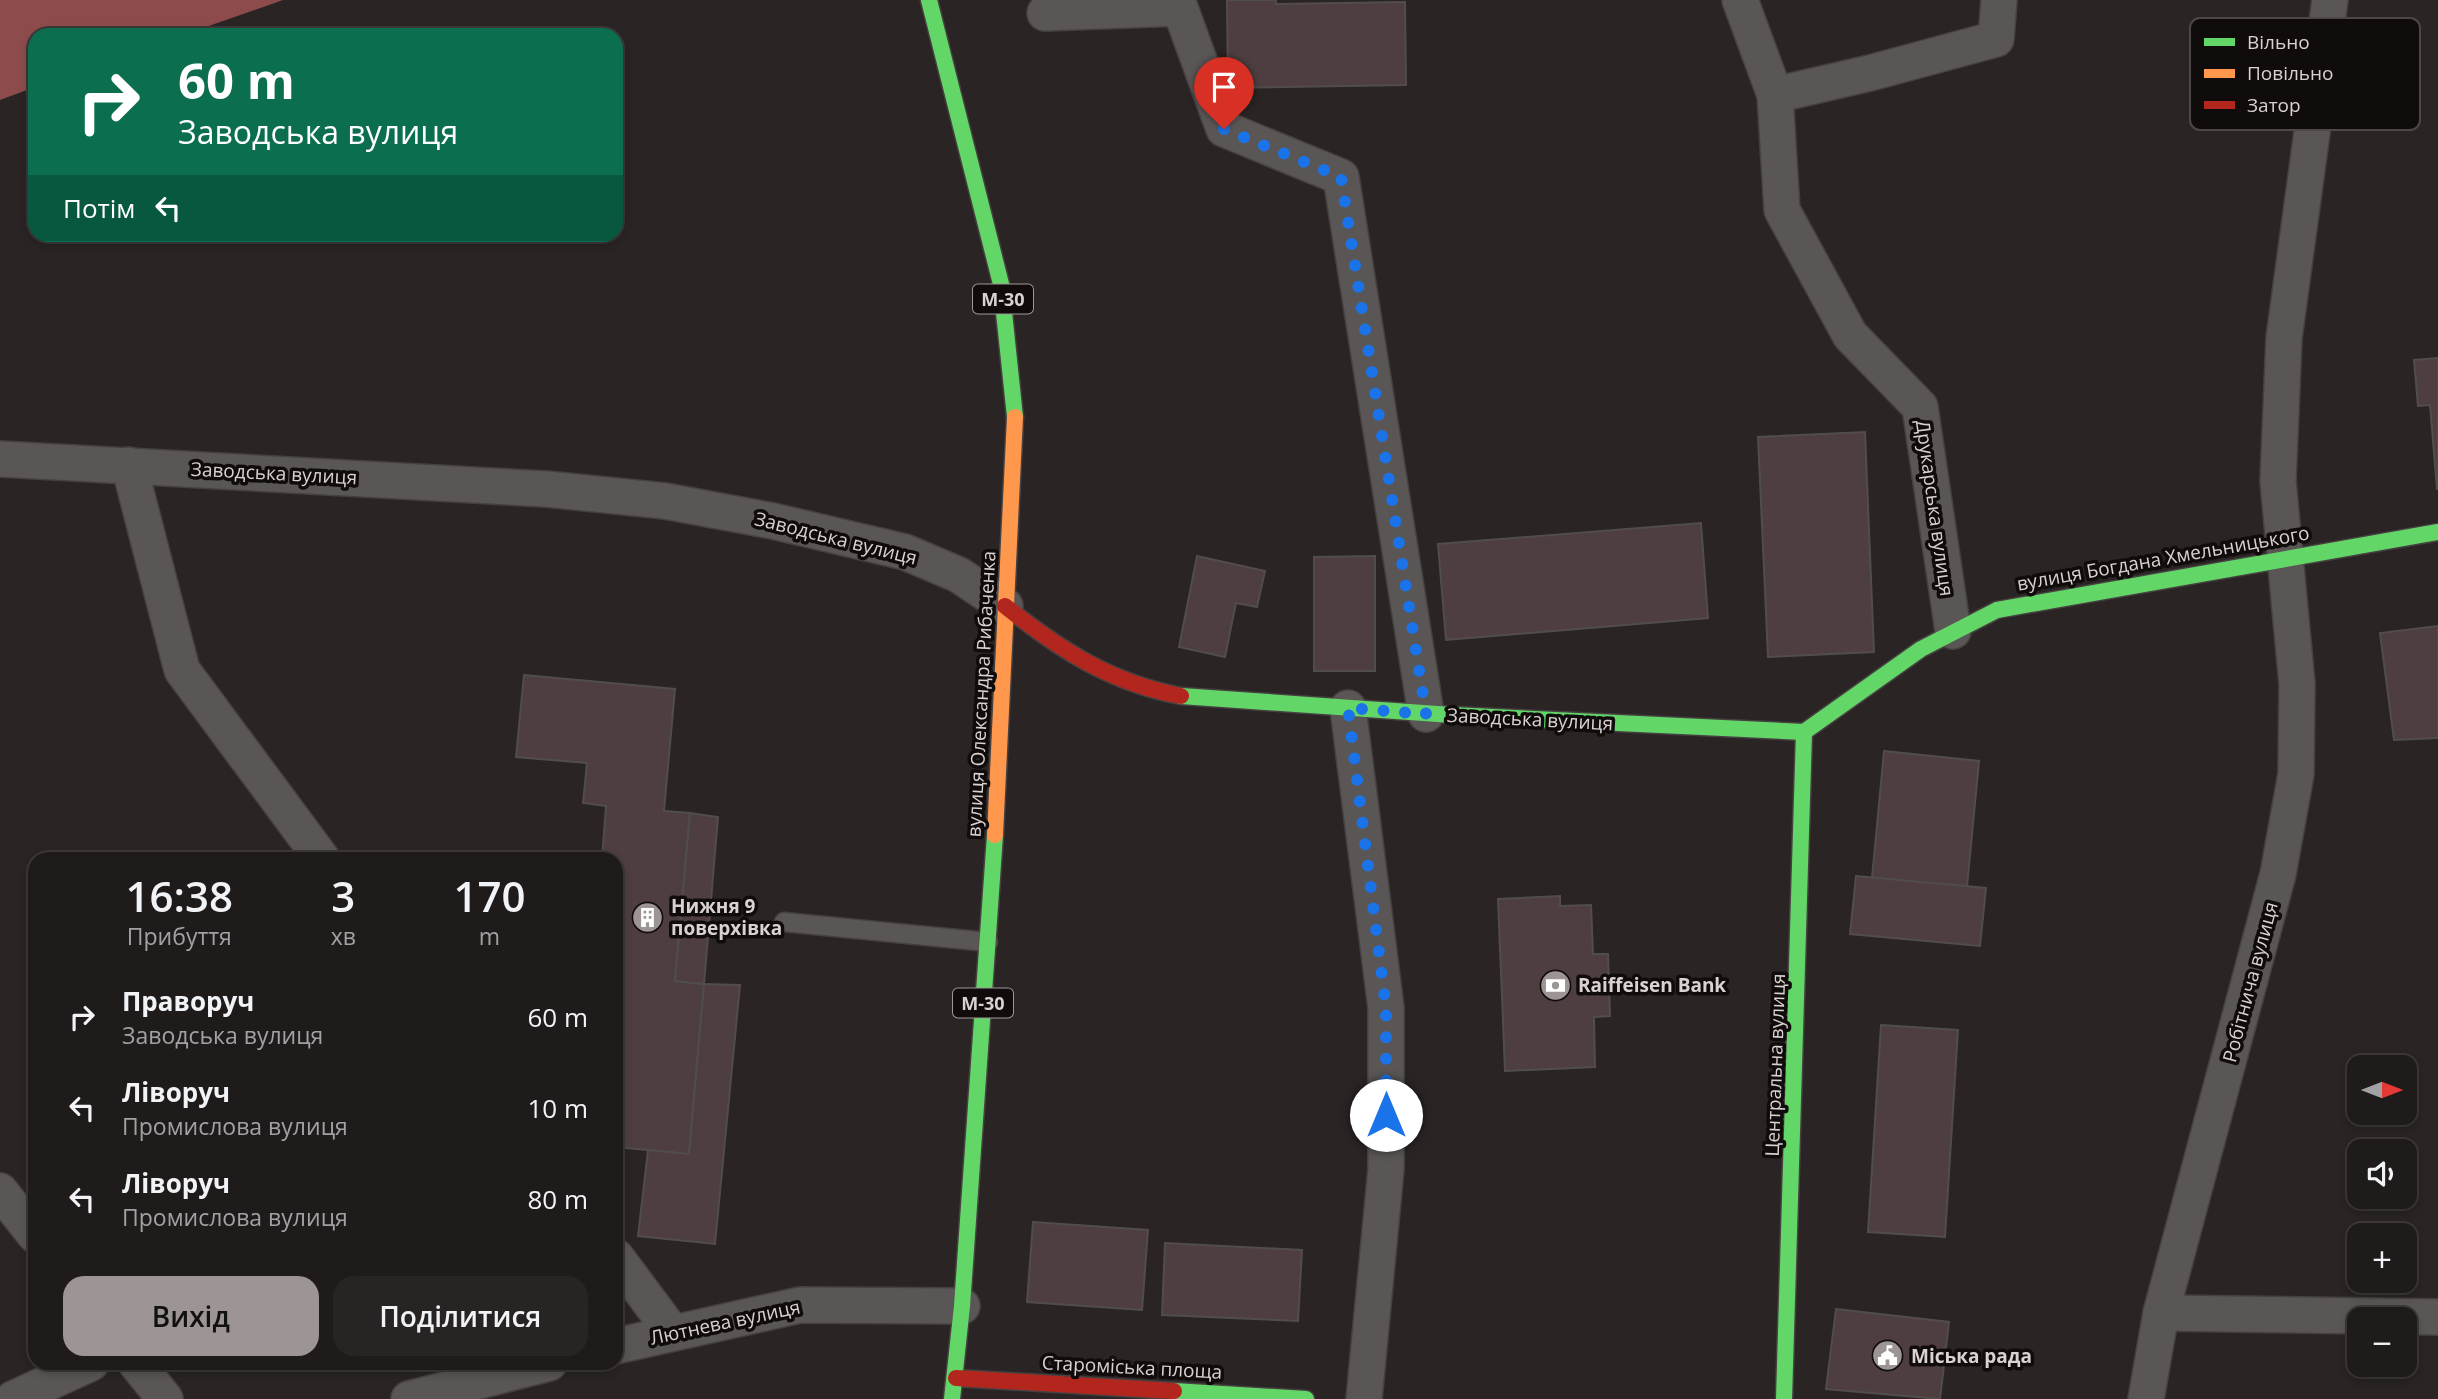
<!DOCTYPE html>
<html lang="uk">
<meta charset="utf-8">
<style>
body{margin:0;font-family:"Open Sans",sans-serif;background:#282424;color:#f1f3f6;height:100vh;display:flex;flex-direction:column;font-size:26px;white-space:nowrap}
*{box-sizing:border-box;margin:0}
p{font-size:23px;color:#a2a1a3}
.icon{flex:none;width:38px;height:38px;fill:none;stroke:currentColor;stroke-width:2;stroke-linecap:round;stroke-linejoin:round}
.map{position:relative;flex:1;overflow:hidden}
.panel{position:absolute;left:28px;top:852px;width:595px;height:518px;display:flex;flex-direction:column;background:#201b1b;border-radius:21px;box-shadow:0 4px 10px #0003,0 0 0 2px #3d393a}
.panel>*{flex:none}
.banner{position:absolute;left:28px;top:28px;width:595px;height:214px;border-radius:21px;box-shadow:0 4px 10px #0003,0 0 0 2px #3d393a;background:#0b6e4f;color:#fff;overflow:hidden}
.needle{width:46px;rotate:90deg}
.controls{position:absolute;left:2347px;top:1055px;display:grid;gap:14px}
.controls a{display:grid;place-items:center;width:70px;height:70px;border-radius:14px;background:#201b1b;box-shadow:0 4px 10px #0003,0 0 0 2px #3d393a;font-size:35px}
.pin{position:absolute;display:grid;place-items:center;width:60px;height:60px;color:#fff;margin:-72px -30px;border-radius:50% 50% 50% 0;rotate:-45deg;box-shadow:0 0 7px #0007}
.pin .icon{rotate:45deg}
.me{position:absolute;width:77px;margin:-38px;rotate:0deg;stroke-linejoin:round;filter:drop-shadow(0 0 5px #0008)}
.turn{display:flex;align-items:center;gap:24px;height:147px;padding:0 35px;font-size:32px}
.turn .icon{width:91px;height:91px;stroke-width:2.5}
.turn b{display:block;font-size:49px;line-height:60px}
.then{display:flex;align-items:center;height:66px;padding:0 35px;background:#0003;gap:14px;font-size:26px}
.eta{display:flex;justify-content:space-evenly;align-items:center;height:119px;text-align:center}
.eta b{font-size:42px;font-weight:600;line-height:49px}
.button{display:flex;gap:14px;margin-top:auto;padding:14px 35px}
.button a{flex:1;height:80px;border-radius:21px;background:#9c9594;color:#111;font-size:28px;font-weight:600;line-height:80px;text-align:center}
.button a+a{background:#282424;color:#f1f3f6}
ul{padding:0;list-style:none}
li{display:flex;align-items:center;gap:21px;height:91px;padding:0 35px}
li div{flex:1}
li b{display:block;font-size:26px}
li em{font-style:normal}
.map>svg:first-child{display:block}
.water{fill:#8d4c4b}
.building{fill:#4e3e3f;stroke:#524d4d;stroke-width:2}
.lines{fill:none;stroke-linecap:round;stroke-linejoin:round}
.lane-casing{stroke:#464141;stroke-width:21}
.street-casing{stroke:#464141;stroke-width:38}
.fast-casing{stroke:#464141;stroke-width:19}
.slow-casing{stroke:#464141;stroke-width:19}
.jam-casing{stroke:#464141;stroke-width:19}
.lane{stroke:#5a5656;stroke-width:18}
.street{stroke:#5a5656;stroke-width:35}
.fast{stroke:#63d668;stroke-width:16}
.slow{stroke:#ff974d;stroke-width:16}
.jam{stroke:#b3261e;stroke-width:16}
.route{stroke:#1a73e8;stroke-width:12;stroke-dasharray:0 21.6}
.labels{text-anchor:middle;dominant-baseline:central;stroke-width:7;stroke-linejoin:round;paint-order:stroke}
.shield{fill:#110c0c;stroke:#9e9796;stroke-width:2}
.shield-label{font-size:18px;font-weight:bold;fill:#dad2d1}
.street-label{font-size:19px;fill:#dad2d1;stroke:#110c0c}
.poi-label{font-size:19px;font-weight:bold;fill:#dad2d1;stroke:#110c0c;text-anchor:start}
.key{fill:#110c0c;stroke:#4d4747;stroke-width:2}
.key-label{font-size:19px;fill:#dad2d1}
</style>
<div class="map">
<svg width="2438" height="1399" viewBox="0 0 2438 1399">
<rect width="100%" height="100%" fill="#2a2424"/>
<path class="water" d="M0,0h283l-100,35h-148v52l-35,13z"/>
<g class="building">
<path d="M1227,0h49v4l129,-2 1,83 -178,3z"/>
<path d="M2438,358v131h-1l-7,-84 -12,1 -4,-46z"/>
<path d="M1865,432l9,220 -106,5 -10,-220z"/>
<path d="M1701,523l7,95 -262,22 -8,-96z"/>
<path d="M1197,556l68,15 -8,36 -21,-4 -11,54 -46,-10z"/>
<path d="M1375,556v115h-61v-114z"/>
<path d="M2438,626v112l-44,2 -14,-107z"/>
<path d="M524,675l151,14 -11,122 26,2 -15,168 29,3 -15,170 -73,-7v-288h-14l4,-53 -23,-3 4,-40 -71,-6z"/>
<path d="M1884,751l95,10 -12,126 -95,-9z"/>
<path d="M690,813l28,4 -14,167 -29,-3z"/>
<path d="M1856,876l130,12 -6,58 -130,-12z"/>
<path d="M1560,896v10l31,-1 2,49h15l2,62 -16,1 1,50 -90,4 -7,-172z"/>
<path d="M704,984l36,1 -25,259 -77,-8 10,-86 41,4z"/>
<path d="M1881,1025l77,5 -13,207 -77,-5z"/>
<path d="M1033,1222l115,8 -6,80 -115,-8z"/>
<path d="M1165,1243l137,7 -4,71 -136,-6z"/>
<path d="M1836,1309l113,13 -9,77 -114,-10z"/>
</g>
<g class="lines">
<defs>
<path id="lane" d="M784,922l204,20"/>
<g id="street">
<path d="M1740,0l35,95 7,115 68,125 70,72 33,224"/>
<path d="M1045,13l135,-5 44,121 117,48 85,537"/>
<path d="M1775,95l95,-22 126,-34 3,-39"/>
<path d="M0,459l546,30 119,12 108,20 132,31 54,23 46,31"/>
<path d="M129,465l53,205 140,189"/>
<path d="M1348,708l38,300v161l-22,230"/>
<path d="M0,1191l35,44"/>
<path d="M616,1257l56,75"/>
<path d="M2161,1313l277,4"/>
<path d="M616,1346l184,-41 162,1"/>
<path d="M136,1363l29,36"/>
<path d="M13,1399l78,-36"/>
<path d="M409,1399l140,-36"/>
<path d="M2146,1399l15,-86 117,-439 18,-100 1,-90 -19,-203 6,-143 46,-338"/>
</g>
<g id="fast">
<path d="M929,0l72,284 14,133"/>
<path d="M1181,696l271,19 352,17"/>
<path d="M1804,732l117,-83 76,-39 441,-78"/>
<path d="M1174,1391l132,8"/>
<path d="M952,1399l10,-93 33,-471"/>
<path d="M1784,1399l20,-667"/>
</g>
<path id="slow" d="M995,835l20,-418"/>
<g id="jam">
<path d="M1005,606c55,44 106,77 176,90"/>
<path d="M956,1378l218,13"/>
</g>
</defs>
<use href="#lane" class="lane-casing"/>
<use href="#street" class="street-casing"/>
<use href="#fast" class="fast-casing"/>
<use href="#slow" class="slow-casing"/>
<use href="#jam" class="jam-casing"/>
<use href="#lane" class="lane"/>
<use href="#street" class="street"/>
<use href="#fast" class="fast"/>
<use href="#slow" class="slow"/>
<use href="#jam" class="jam"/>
</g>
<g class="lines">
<path class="route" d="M1224,129l117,48 85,537 -78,-6 38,300v107"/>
</g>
<defs>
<symbol id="building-disc" viewBox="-11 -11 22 22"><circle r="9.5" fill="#9c9594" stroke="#110c0c"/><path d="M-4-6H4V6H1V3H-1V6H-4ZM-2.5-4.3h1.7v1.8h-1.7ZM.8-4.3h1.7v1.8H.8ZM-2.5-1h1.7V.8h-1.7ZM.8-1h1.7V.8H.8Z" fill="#fff"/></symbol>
<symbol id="bank-disc" viewBox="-11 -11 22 22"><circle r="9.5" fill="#9c9594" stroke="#110c0c"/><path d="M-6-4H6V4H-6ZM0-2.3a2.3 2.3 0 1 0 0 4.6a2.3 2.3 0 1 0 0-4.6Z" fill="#fff"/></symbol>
<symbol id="civic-disc" viewBox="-11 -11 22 22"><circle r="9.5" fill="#9c9594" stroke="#110c0c"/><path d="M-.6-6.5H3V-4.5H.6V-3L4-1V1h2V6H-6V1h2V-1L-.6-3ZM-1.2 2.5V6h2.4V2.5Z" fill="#fff"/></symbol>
</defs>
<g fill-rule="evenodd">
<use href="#building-disc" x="630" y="900" width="35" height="35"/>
<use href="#bank-disc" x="1538" y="968" width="35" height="35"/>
<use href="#civic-disc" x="1870" y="1338" width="35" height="35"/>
</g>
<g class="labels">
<g class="shield">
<rect x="973" y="284.5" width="60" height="29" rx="5"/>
<rect x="953" y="988.5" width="60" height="29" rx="5"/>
</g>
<g class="shield-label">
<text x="1003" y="299">М-30</text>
<text x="983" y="1003">М-30</text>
</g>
<g class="street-label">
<text transform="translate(274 473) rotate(3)">Заводська вулиця</text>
<text transform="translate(1935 508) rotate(82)">Друкарська вулиця</text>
<text transform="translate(836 538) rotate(14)">Заводська вулиця</text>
<text transform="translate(2163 558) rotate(-10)">вулиця Богдана Хмельницького</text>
<text transform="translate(981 694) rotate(-87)">вулиця Олександра Рибаченка</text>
<text transform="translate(1530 719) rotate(3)">Заводська вулиця</text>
<text transform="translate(2250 982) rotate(-75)">Робітнича вулиця</text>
<text transform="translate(1775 1065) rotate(-88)">Центральна вулиця</text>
<text transform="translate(725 1322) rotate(-12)">Лютнева вулиця</text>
<text transform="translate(1132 1367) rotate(3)">Староміська площа</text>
</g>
<g class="poi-label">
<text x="671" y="906">Нижня 9<tspan x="671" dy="22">поверхівка</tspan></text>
<text x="1578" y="985">Raiffeisen Bank</text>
<text x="1911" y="1356">Міська рада</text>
</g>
</g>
<rect x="2190" y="18" width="230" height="112" rx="10" class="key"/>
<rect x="2204" y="38" width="31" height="8" fill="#63d668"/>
<rect x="2204" y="69" width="31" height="9" fill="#ff974d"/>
<rect x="2204" y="101" width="31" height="8" fill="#b3261e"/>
<g class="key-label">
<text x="2247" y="49">Вільно</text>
<text x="2247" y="80">Повільно</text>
<text x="2247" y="112">Затор</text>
</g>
</svg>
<div class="controls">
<a><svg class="needle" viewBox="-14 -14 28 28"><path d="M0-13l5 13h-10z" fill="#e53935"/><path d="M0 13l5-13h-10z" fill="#a2a1a3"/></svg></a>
<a><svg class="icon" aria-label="sound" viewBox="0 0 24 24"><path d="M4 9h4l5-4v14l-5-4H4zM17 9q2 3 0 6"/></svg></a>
<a>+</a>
<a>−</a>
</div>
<div class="pin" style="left:1224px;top:129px;background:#d93025"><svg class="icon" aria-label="arrive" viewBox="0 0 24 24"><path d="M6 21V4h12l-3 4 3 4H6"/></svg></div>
<svg class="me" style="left:1386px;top:1115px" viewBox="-20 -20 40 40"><circle r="19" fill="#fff"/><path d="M0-13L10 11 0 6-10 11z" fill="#1a73e8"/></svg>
<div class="banner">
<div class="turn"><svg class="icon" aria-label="right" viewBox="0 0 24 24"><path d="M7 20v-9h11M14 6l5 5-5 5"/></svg><div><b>60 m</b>Заводська вулиця</div></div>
<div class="then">Потім<svg class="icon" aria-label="left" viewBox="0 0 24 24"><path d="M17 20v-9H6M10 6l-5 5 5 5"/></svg></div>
</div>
<section class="panel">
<div class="eta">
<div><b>16:38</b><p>Прибуття</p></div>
<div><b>3</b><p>хв</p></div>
<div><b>170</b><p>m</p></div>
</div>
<ul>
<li><svg class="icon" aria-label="right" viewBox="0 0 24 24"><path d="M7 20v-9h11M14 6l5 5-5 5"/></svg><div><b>Праворуч</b><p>Заводська вулиця</p></div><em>60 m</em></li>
<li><svg class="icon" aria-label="left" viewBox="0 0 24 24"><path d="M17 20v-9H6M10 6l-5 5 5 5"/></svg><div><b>Ліворуч</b><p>Промислова вулиця</p></div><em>10 m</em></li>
<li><svg class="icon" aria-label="left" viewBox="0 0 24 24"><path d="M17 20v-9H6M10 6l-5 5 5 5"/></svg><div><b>Ліворуч</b><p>Промислова вулиця</p></div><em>80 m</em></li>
</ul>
<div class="button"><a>Вихід</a><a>Поділитися</a></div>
</section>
</div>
